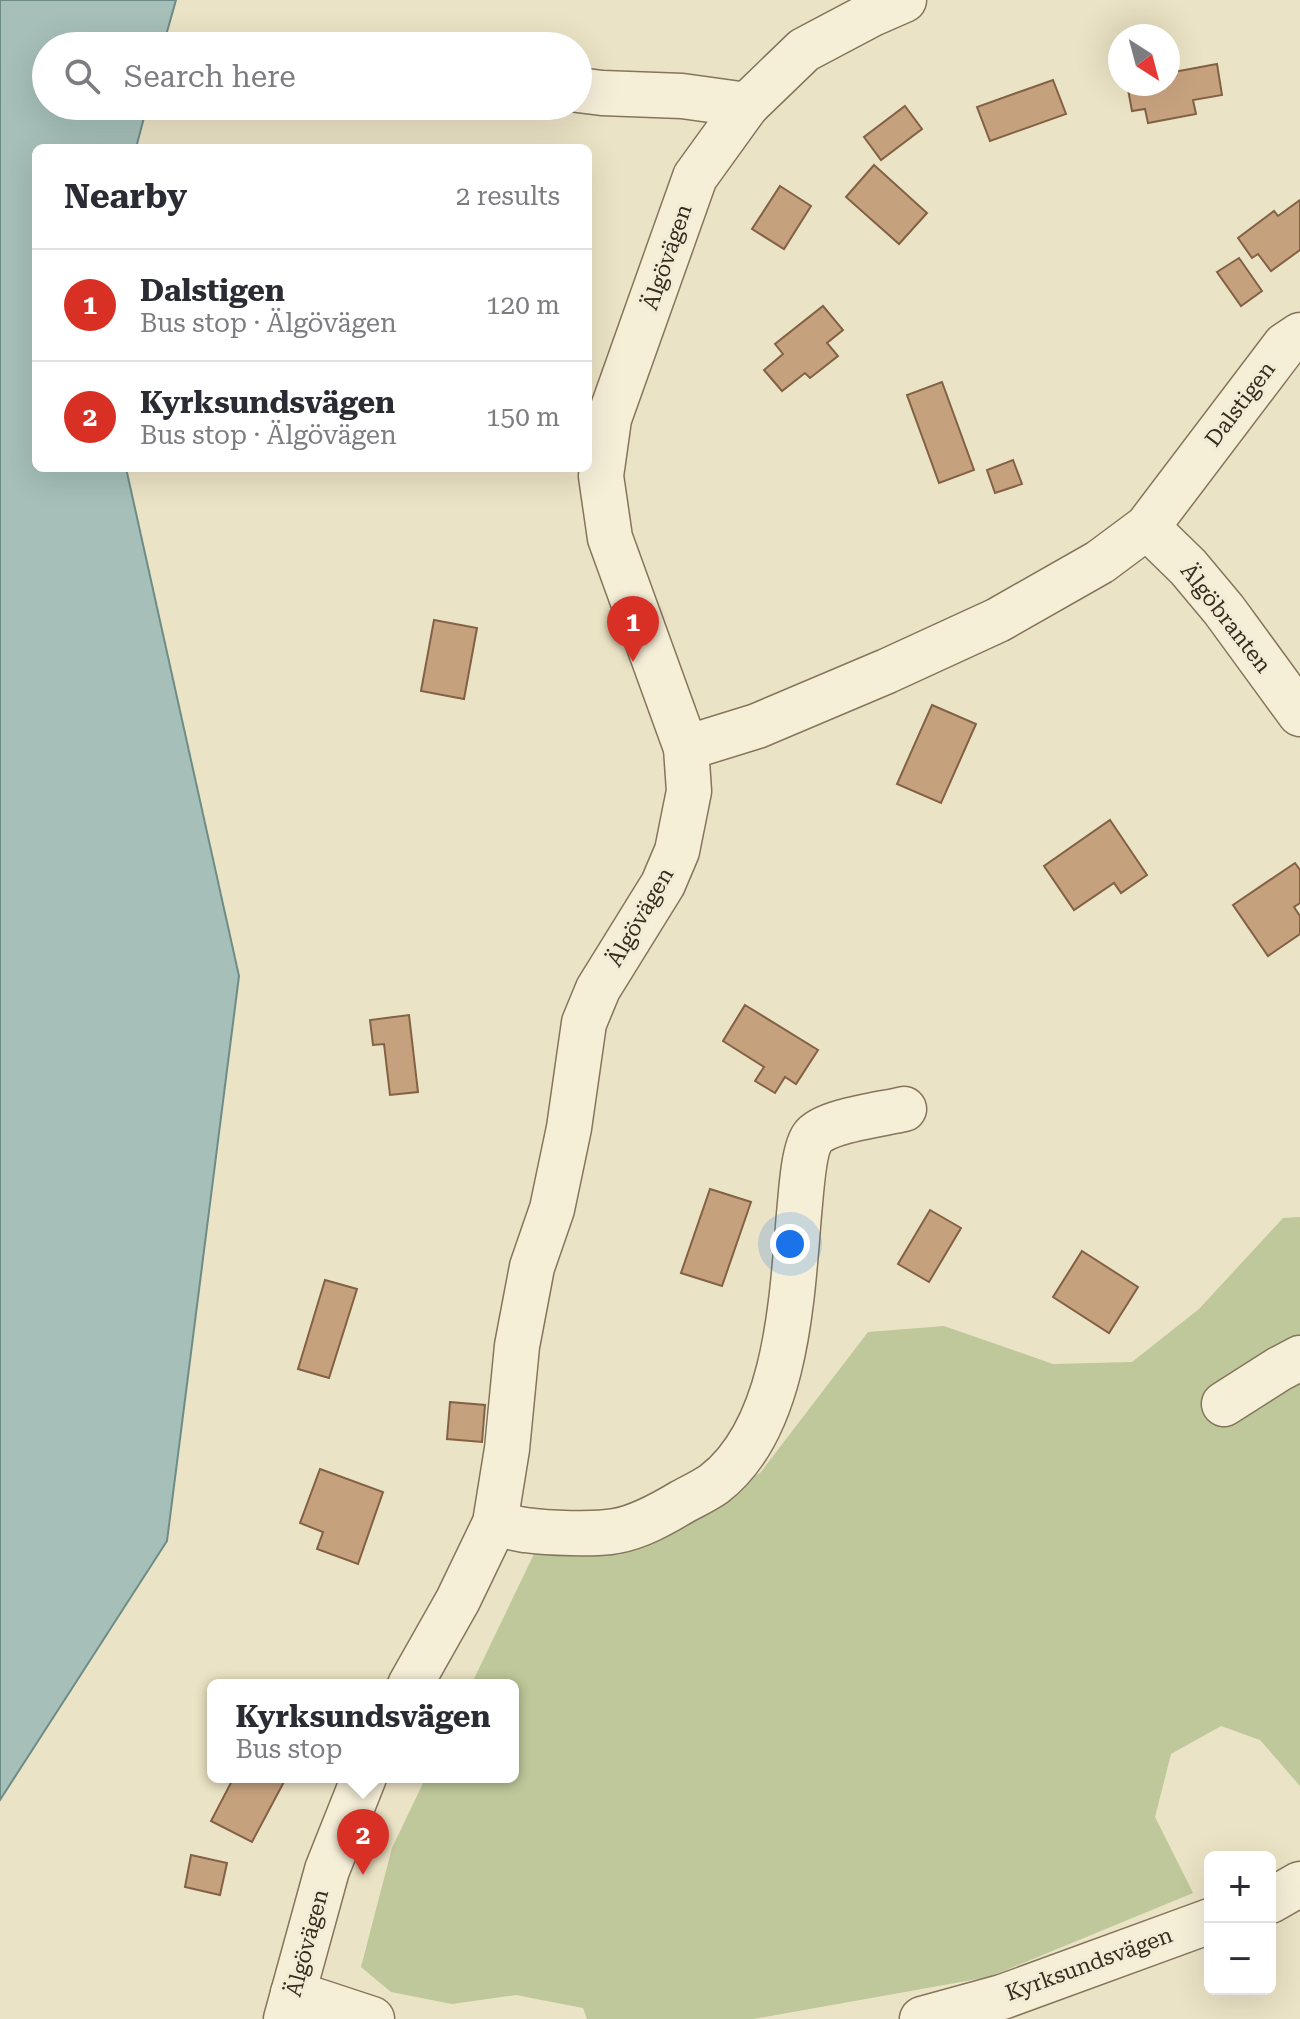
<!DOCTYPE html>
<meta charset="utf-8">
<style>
:root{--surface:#fff;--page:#f7f7f7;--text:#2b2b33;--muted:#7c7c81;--line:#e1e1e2;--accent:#d93025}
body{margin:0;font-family:"Roboto Serif",serif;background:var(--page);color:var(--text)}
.controls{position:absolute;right:24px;bottom:24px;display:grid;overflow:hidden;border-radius:12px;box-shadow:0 8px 32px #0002}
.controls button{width:72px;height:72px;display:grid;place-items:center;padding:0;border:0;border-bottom:2px solid var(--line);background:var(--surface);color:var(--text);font:40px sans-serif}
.compass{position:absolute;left:1108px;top:24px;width:72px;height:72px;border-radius:50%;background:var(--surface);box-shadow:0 8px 32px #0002;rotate:144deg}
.you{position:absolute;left:790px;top:1244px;width:28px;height:28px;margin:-20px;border:6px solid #fff;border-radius:50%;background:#1a73e8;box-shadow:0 0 0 12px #1a73e833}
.badge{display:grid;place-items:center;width:52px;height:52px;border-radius:50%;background:var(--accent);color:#fff;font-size:26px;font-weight:700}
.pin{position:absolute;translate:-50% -66px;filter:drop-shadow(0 2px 4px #0008)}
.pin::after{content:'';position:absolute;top:42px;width:28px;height:24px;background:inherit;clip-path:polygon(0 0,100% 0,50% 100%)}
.popup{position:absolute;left:207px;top:1679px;width:312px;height:104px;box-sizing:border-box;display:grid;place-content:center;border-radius:12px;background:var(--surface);filter:drop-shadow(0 2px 6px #0005);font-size:26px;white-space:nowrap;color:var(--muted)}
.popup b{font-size:30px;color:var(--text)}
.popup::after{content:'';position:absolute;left:50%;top:100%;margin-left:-16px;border:16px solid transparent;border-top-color:var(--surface)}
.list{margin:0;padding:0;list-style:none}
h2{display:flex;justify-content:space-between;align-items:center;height:104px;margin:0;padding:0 32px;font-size:34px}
h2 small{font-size:26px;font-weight:400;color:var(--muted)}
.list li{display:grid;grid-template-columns:52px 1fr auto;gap:24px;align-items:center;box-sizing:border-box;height:112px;padding:0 32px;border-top:2px solid var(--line)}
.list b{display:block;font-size:30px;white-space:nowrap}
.list p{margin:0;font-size:26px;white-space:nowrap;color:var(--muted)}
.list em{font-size:26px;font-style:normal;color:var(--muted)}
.icon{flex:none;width:44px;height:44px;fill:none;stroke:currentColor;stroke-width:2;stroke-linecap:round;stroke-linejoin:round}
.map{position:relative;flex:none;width:1300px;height:2019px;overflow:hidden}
.search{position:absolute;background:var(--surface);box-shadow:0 8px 32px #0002;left:32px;top:32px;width:560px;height:88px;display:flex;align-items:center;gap:20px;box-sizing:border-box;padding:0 28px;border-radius:44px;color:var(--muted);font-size:30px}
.panel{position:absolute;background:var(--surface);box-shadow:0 8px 32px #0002;left:32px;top:144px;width:560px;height:328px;border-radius:12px}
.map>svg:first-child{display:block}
</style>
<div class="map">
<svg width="1300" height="2019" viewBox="0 0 1300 2019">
<rect width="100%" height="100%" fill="#ebe3c5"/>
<polygon fill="#bfc89a" points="1300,1217 1300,1786 1260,1740 1221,1726 1171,1754 1155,1817 1193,1893 989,1977 753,2019 587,2019 583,2008 516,1995 452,2004 391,1992 361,1967 392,1848 426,1777 513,1777 513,1685 471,1685 534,1554 620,1555 760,1473 868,1332 944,1326 1053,1364 1132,1362 1199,1309 1283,1218"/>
<polygon fill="#a6bfb9" stroke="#6e8c87" stroke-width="2" points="0,0 176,0 163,46 46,46 46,106 147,106 136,148 36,148 36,468 126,468 239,976 167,1541 0,1800"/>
<g fill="#c6a17e" stroke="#826144" stroke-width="2">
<polygon points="1217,64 1222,95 1193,100 1196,114 1148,123 1145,109 1132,111 1127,84 1168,84 1168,73"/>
<polygon points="1053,80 1066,114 990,141 977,107"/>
<polygon points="905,106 922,129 881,160 864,137"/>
<polygon points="874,165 927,213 899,244 846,197"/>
<polygon points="780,186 811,206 784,249 752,229"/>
<polygon points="1300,200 1300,250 1271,271 1258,254 1252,258 1238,238 1274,211 1278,216"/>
<polygon points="1239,258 1262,291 1241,306 1217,272"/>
<polygon points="823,306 843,330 827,343 838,356 810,378 805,373 782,391 764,370 783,354 775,344"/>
<polygon points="942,382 974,470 939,483 907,395"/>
<polygon points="1013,460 1022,484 995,493 987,470"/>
<polygon points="434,620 477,628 464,699 421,691"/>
<polygon points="932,705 976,724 941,803 897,784"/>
<polygon points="1110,820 1147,875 1121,893 1114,883 1074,910 1044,866"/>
<polygon points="1295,863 1300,870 1300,903 1294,907 1300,916 1300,934 1268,956 1233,905"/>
<polygon points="745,1005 818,1050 796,1084 785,1077 775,1093 755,1081 764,1067 723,1041"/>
<polygon points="409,1015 418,1092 390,1095 384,1044 373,1045 370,1020"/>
<polygon points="710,1189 751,1202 722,1286 681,1273"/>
<polygon points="930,1210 961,1228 929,1282 898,1264"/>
<polygon points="1082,1251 1138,1287 1109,1333 1053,1297"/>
<polygon points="325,1280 357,1289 329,1378 298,1369"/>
<polygon points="450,1402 485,1405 482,1442 447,1439"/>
<polygon points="320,1469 383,1492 358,1564 317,1549 323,1532 300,1523"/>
<polygon points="234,1777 279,1777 285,1780 252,1842 211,1821"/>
<polygon points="191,1855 227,1863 220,1895 185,1887"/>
</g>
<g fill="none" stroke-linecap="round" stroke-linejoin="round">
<defs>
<g id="minor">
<polyline points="578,90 602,93 682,96 747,105"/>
<polyline points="1147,527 1188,567 1224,610 1300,714"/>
<polyline points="686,748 757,726 887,671 998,620 1100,562 1147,527 1285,345 1300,335"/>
<polyline points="1224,1404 1279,1369 1300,1358"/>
<path d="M495 1523C505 1525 515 1529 525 1530 548 1533 593 1535 616 1531 639 1527 662 1514 682 1502 693 1496 704 1491 714 1484 787 1428 792 1298 799 1214 801 1196 803 1150 813 1137 824 1121 884 1114 904 1109"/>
<polyline points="410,1685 458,1600 495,1523 507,1449 517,1346 532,1267 552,1209 569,1128 584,1023 598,989 663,884 677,851 689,791 686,748 610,538 601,476 609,419 695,177 747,105 804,50 872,14 904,0"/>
<polyline points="1270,1901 1300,1884"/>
<polyline points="293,1993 372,2019"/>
<polyline points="286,2019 327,1870 364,1777"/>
<polyline points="922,2019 1002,1997 1210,1921"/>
</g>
</defs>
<use href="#minor" stroke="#85755c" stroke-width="47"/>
<use href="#minor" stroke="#f6efd8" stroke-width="44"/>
</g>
<g text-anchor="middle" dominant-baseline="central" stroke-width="6" stroke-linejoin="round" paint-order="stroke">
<g font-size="22" fill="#362c1f" stroke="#f3ecd4">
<text transform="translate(667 257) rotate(-71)">Älgövägen</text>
<text transform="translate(1240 404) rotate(-53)">Dalstigen</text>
<text transform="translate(1226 618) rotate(52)">Älgöbranten</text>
<text transform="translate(640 917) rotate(-60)">Älgövägen</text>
<text transform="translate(307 1943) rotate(-75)">Älgövägen</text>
<text transform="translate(1089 1964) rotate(-20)">Kyrksundsvägen</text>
</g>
</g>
</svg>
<div class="controls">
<button>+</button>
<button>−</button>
</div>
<svg class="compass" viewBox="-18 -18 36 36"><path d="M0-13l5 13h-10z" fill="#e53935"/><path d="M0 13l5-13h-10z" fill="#7c7c81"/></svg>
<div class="you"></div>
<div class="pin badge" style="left:633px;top:662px">1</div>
<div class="pin badge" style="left:363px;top:1875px">2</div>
<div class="popup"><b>Kyrksundsvägen</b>Bus stop</div>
<div class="search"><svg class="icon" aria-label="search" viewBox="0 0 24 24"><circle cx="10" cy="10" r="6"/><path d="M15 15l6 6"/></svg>Search here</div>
<section class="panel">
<h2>Nearby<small>2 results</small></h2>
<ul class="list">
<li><span class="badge">1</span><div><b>Dalstigen</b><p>Bus stop · Älgövägen</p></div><em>120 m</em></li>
<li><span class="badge">2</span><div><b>Kyrksundsvägen</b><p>Bus stop · Älgövägen</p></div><em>150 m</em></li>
</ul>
</section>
</div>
